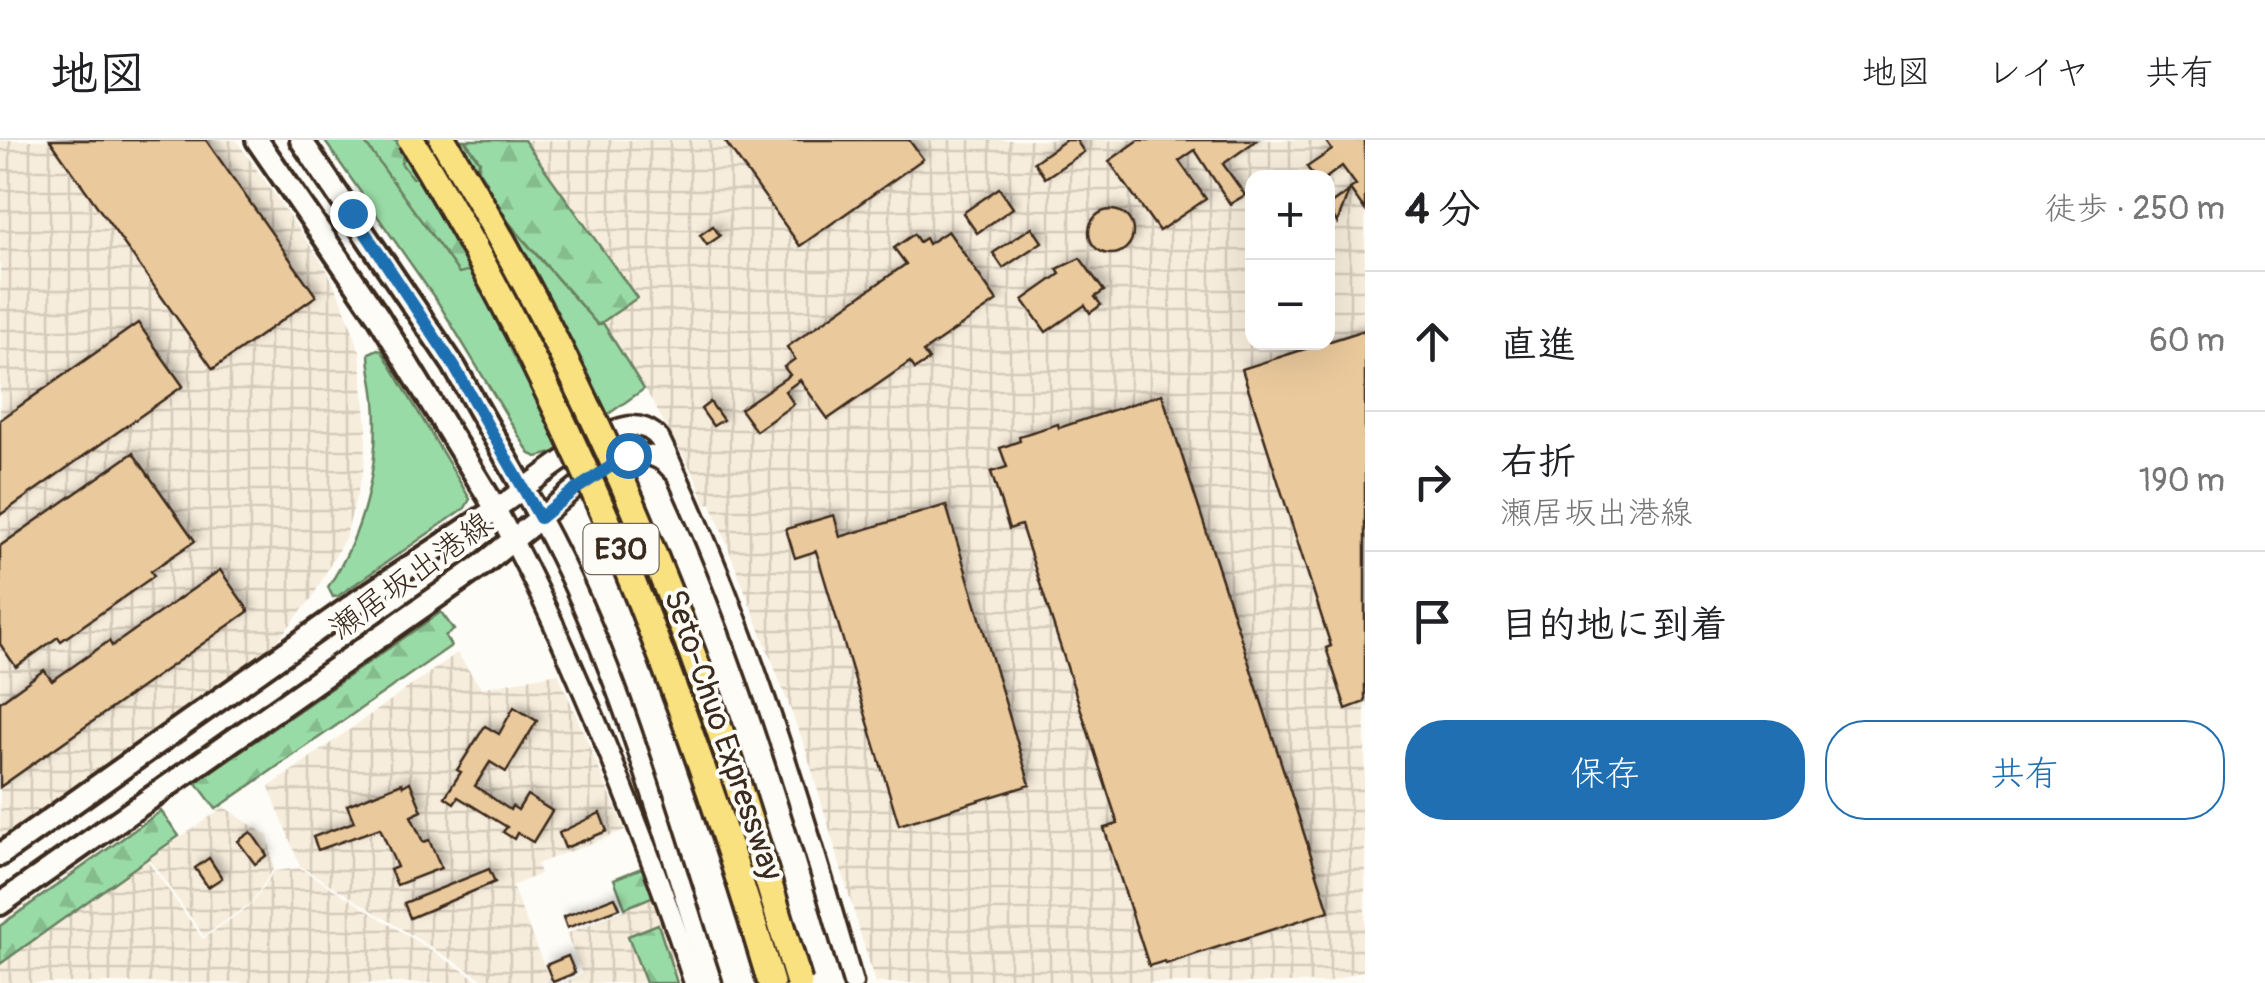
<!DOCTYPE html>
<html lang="ja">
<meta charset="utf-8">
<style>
:root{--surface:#fff;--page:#f2f2f2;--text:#202124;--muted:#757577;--line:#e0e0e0;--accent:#1f6fb2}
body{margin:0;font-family:Pangolin,"Klee One",sans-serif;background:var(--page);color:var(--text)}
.controls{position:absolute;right:30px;top:30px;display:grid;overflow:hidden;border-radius:20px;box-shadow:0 10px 40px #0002}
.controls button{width:90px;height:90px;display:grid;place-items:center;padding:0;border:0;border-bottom:2px solid var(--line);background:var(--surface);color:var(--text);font:50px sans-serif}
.stop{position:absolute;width:30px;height:30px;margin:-22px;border:8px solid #1f6fb2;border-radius:50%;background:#fff}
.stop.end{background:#1f6fb2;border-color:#fff;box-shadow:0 2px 10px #0008}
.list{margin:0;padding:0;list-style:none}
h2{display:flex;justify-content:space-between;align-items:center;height:130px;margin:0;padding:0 40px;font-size:42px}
h2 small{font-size:32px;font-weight:400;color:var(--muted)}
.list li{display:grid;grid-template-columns:65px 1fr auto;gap:30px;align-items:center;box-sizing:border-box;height:140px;padding:0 40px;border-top:2px solid var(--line)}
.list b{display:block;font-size:38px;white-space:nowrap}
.list p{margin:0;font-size:32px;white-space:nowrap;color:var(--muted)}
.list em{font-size:32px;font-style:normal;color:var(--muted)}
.actions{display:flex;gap:20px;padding:30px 40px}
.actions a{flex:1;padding:22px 0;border:2px solid var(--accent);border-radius:40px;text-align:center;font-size:35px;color:var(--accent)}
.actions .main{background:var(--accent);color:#fff}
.icon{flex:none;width:55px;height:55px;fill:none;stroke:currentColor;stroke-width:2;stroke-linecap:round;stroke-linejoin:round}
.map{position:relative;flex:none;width:1365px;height:843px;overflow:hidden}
header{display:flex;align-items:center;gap:60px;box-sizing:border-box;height:140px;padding:0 50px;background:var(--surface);border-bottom:2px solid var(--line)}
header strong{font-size:48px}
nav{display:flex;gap:55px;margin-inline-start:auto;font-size:35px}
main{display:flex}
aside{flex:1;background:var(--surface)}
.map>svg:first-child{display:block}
</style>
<header>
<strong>地図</strong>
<nav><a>地図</a><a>レイヤ</a><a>共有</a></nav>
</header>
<main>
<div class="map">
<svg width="1365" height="843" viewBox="0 0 1365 843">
<defs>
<pattern id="industrial-grid" width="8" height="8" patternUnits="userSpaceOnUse" patternTransform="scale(2.5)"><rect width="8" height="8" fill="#f7eddc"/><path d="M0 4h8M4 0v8" fill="none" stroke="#d5cbbc"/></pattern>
<pattern id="forest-firs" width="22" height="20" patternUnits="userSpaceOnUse" patternTransform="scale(2.5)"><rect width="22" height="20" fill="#99dba6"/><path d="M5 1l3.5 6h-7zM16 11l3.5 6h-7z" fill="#85bc8e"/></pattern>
<filter id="shadow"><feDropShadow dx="5" dy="-5" stdDeviation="5" flood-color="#0004"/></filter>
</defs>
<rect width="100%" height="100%" fill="#fdfcf7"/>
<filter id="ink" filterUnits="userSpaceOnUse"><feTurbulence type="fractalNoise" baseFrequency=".01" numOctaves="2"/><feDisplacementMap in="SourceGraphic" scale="20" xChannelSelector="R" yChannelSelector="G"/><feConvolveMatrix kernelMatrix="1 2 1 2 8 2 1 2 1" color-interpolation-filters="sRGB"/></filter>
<g filter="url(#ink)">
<g fill="url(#industrial-grid)" fill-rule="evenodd">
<polygon points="0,0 236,0 327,130 342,161 360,211 367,289 364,327 346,396 312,458 272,507 273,510 0,704"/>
<path d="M483 0H1365V830L1326 843H875L805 607 711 363 705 365 698 342 645 249ZM1252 38H1328V202H1252Z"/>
<polygon points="457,513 481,548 558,533 625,690 537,724 540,734 512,746 551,843 489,843 300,726 269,647"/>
<polygon points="224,667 268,696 274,728 251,763 204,796 149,719"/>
<polygon points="128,693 203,799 252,764 274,731 300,728 483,843 0,843 0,783"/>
<polygon points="653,758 680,843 563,843 582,834 566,794"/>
</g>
<g fill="#99dba6" stroke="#6a8262" stroke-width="2.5">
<polygon points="324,0 464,0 479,21 476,37 504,78 598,185 603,183 644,249 553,313 537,317 530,314 439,164"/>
<path d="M378 209 382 211 470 359 465 368 338 456 333 457 328 447C364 394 380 324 375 260 374 244 369 229 369 213Z"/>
</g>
<g fill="url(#forest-firs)" stroke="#6a8262" stroke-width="2.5">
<polygon points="363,0 395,0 404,14 401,23 412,38 418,37 472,130 459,133"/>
<polygon points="465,0 524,0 637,158 598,185 505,78 477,37 480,21"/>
<polygon points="441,472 454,490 445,496 451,506 216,669 196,642"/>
<polygon points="161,671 179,696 0,824 0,786"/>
<polygon points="644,727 654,756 625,768 614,739"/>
<polygon points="658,784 677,843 646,843 628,796"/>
</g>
<g fill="#eac99c" stroke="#3b2a1e" stroke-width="2.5" filter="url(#shadow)">
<polygon points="50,0 206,0 316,156 213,229"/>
<polygon points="724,0 909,0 923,19 800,106"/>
<polygon points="1066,0 1076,0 1084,12 1045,38 1034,22"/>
<polygon points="1139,0 1257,0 1223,24 1245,55 1230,64 1195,10 1179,21 1206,59 1159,91 1109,21"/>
<polygon points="1325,0 1365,0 1365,70 1350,49 1356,45 1342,26 1326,38 1315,38 1307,27 1332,10"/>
<polygon points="999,48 1013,68 977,93 963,73"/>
<polygon points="1349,51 1337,83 1328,66"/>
<circle cx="1111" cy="92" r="22"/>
<polygon points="713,86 720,96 707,105 700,95"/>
<polygon points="1032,87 1042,102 1003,128 993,113"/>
<polygon points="948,91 997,161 923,212 929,220 915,229 910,222 828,279 800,240 785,251 794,264 756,291 740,269 790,235 784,227 795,219 787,207 906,124 894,108 914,94 919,102 925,98 928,104"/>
<polygon points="1080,118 1104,151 1095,157 1101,165 1090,173 1085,165 1046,192 1023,160 1060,134 1057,129"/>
<polygon points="138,183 183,246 0,375 0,280"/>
<polygon points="1365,190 1365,562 1346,569 1326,508 1331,506 1242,229"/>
<polygon points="1162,254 1329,771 1166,824 1165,821 1149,826 1104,688 1118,684 1021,385 1009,389 991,332 1007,327 1000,308 1020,301 1019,296 1058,284 1059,288"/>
<polygon points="710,262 723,280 713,286 701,269"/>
<polygon points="133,313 195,401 151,431 154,436 61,501 58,497 16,527 0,504 0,406"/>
<polygon points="946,365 1030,645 899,685 816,411 795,418 786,389 834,375 840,397"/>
<polygon points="220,430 249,471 0,647 0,562 44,530 52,541 109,501 112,506"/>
<polygon points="514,567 537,581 506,632 490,622 475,646 510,670 512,666 518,670 527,655 552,671 533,702 517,693 514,699 503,692 507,687 458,657 454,663 445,657 461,632 457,630 485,586 499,594"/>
<polygon points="410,642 422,671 411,676 423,702 429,700 441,728 397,745 390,730 397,727 380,688 318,710 313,697 354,682 347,665 402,643 403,646"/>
<polygon points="600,673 607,691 565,708 559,693"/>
<polygon points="251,692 267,715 255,724 238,701"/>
<polygon points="209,718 222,738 208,747 195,728"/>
<polygon points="489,729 495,742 410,778 404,763"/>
<polygon points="615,757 620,768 567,788 563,777"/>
<polygon points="568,816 575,833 553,842 546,825"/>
</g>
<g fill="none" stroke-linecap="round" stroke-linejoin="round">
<defs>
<g id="tertiary">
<path d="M672 330C635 285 571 353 540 378 619 523 661 687 712 843"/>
<path d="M694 843C667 758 634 674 600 591 568 515 536 441 496 369 527 348 590 294 625 287 639 284 652 289 660 300 744 473 800 659 853 843"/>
</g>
<g id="secondary">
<polyline points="0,715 361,459 496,369 378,176 257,0"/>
<polyline points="0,764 482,425 540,378 454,226 301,0"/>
</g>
</defs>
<use href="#tertiary" stroke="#3b2a1e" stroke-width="25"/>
<use href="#secondary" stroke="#3b2a1e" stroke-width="28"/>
<use href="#tertiary" stroke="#fdfcf7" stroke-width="18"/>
<use href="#secondary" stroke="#fdfcf7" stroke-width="20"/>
<path stroke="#3b2a1e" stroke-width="4" d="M431 0C592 261 703 549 789 843"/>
<defs>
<g id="motorway-bridge">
<path d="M411 0C573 263 684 548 771 843"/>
<path d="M443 0C552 178 643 371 712 568 744 658 771 751 799 843"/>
</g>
</defs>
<use href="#motorway-bridge" stroke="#3b2a1e" stroke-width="32" stroke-linecap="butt"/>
<use href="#motorway-bridge" stroke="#fae180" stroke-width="25"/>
</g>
</g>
<g fill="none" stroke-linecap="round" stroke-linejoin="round" filter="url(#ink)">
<polyline stroke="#1f6fb2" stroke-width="12" points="352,73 454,226 540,378 572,352 628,315"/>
</g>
<g text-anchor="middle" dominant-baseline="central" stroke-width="8" stroke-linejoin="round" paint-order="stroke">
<rect fill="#fdfcf7" stroke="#75695f" stroke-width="2.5" x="583.5" y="384" width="75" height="50" rx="8"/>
<g font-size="30" font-weight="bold" fill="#3b2a1e">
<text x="621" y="409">E30</text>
</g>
<g font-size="32" fill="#3b2a1e" stroke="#fdfcf7">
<text transform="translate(411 436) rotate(-36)">瀬居坂出港線</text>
<text transform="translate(723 595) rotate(71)">Seto-Chuo Expressway</text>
</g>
</g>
</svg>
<div class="controls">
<button>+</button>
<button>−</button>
</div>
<div class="stop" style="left:628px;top:315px"></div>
<div class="stop end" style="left:352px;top:73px"></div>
</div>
<aside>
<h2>4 分<small>徒歩 · 250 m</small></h2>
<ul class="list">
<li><svg class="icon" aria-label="ahead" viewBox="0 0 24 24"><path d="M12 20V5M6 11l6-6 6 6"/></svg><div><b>直進</b></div><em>60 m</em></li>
<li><svg class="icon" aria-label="right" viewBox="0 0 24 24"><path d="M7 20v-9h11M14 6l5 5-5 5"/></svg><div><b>右折</b><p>瀬居坂出港線</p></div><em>190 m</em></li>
<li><svg class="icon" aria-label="arrive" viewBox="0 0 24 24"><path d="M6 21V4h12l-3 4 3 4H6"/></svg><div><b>目的地に到着</b></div></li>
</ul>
<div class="actions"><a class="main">保存</a><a>共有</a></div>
</aside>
</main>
